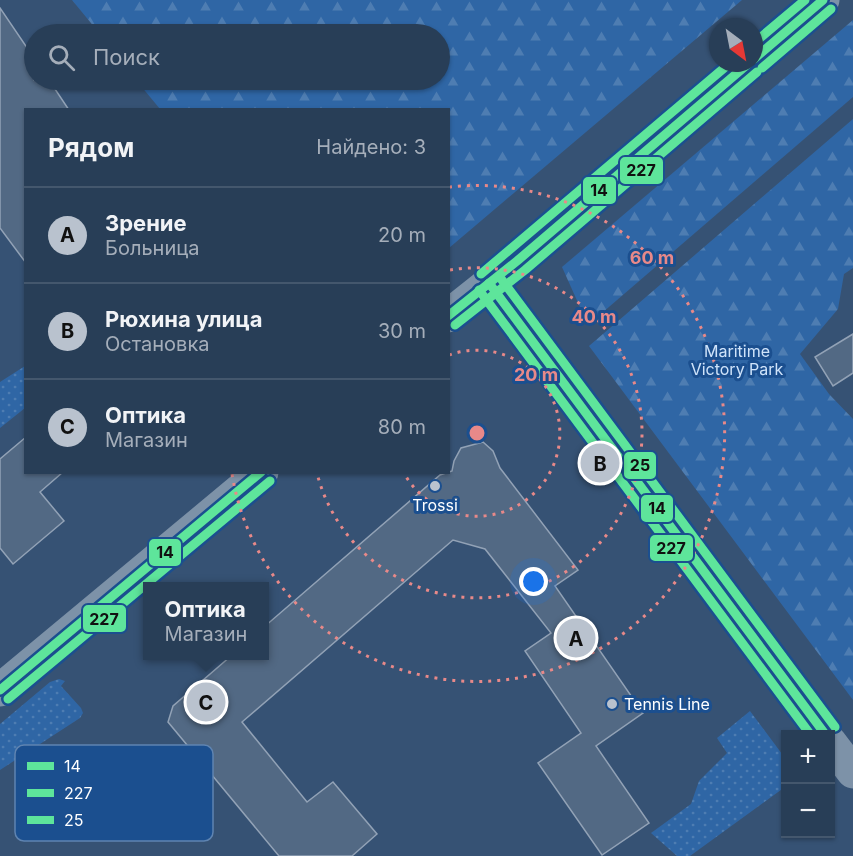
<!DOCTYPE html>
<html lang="ru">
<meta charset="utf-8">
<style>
:root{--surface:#283e57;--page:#344961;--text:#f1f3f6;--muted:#a5aeba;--line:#44576d;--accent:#b9c2ce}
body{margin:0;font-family:Inter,sans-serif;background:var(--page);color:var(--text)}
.controls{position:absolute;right:18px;bottom:18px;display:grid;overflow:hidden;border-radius:0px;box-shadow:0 2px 4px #0004}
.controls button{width:54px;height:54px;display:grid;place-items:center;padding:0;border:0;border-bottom:2px solid var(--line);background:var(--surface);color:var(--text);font:30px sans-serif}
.compass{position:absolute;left:709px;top:18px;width:54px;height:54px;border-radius:50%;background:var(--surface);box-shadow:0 2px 4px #0004;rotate:148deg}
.you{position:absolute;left:534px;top:582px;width:21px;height:21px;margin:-15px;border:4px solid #fff;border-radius:50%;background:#1a73e8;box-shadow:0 0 0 9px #1a73e833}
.badge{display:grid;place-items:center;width:39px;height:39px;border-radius:50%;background:var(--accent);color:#111;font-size:20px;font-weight:700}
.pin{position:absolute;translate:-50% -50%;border:3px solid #fff;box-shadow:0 2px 6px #0006}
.popup{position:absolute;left:143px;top:582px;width:126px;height:78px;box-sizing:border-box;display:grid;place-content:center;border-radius:0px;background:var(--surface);filter:drop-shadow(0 2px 4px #0005);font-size:20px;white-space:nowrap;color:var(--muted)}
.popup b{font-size:22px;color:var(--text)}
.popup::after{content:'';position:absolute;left:50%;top:100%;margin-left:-12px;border:12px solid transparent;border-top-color:var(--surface)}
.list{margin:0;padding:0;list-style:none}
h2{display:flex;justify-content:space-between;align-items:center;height:78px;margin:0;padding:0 24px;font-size:26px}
h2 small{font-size:20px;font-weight:400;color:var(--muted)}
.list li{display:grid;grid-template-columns:39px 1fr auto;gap:18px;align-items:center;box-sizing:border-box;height:96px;padding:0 24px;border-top:2px solid var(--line)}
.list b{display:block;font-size:22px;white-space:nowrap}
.list p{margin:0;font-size:20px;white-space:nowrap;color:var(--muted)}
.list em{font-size:20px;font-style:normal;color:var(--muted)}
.icon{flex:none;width:33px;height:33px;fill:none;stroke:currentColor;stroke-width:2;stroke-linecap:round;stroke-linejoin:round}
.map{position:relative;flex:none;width:853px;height:856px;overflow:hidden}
.search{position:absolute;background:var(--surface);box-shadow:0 2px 4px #0004;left:24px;top:24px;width:426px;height:66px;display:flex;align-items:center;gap:15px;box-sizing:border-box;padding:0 21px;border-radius:33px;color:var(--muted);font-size:22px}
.panel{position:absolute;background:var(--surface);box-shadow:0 2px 4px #0004;left:24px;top:108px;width:426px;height:366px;border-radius:0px}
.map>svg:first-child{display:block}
</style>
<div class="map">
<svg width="853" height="856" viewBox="0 0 853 856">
<defs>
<pattern id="grass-dots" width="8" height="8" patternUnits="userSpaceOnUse" patternTransform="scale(1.5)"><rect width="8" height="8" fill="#2f66a5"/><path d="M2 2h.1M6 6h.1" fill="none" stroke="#4e7db2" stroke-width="1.8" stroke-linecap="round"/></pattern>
<pattern id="forest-firs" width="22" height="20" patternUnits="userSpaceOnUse" patternTransform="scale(1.5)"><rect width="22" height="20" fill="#2f66a5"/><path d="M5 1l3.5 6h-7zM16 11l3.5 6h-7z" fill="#4e7db2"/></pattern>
</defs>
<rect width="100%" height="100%" fill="#365274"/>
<g fill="url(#grass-dots)">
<polygon points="25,366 25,408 0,428 0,382"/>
<polygon points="59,679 65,681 61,686 81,708 83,713 80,718 0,770 0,724 50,682"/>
<polygon points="750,711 785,758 785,787 690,856 677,856 651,833 691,804 699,781 727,753 717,738"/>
</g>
<g fill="url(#forest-firs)">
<polygon points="72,0 742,0 449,248 448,110 160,109 136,80 440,80 440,34 100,34"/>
<polygon points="853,20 853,97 588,325 562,267"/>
<polygon points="853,119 853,268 844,274 838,309 800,354 829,394 853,419 853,700 589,346"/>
</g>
<g fill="#526984" stroke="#92a2b6" stroke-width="1.5">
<polygon points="0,8 34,58 34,80 49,80 69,110 26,110 26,263 0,228"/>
<polygon points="853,334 853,373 833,386 815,357"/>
<polygon points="26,437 26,472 63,472 40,492 64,521 13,564 0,548 0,459"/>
<polygon points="483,442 493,451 500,468 578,570 555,586 643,713 596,746 649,823 602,855 538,763 581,733 525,651 551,633 485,549 453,540 242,722 307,802 333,782 377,834 352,856 279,856 168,722 173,706 231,656 264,656 264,627 440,475 452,471 454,461 461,448"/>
</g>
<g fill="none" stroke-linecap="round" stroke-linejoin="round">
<g stroke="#7d92a8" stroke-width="33">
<polyline points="754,59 823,0"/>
<polyline points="489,283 825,734"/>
<polyline points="448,316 517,261 749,63"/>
<polyline points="0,690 262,472"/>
<polyline points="830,742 853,772"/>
</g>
<defs>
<g id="bus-1">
<polyline points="754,59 823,0"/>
<polyline points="489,283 825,734"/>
<polyline points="448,316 517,261 749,63"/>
<polyline points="0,690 261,472"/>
</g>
<g id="bus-2">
<polyline points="762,68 831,9"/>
<polyline points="479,290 810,734"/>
<polyline points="455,325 525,270 757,72"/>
<polyline points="8,699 270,481"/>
</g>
<g id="bus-3">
<polyline points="754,43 805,0"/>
<polyline points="481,274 730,63"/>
<polyline points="499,276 835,727"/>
</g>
</defs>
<use href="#bus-1" stroke="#1b4f8f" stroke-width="14"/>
<use href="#bus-2" stroke="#1b4f8f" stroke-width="14"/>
<use href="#bus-3" stroke="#1b4f8f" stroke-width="14"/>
<use href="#bus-1" stroke="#5ee59b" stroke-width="9"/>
<use href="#bus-2" stroke="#5ee59b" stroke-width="9"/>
<use href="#bus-3" stroke="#5ee59b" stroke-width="9"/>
</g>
<g fill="none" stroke="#e88989" stroke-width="3" stroke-dasharray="3 6">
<path d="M449 355A83 83 0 1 1 404 473"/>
<path d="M450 270A165 165 0 1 1 317 473"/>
<path d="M449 187A248 248 0 1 1 232 474"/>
</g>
<g fill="#b9c2ce" stroke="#1b4f8f" stroke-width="2">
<circle cx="435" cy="486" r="6"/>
<circle cx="612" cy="704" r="6"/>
</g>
<g text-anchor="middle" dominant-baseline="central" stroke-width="6" stroke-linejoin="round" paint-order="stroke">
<g font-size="16" fill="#cfe3fa" stroke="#1b4f8f">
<text x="737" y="351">Maritime<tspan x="737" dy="18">Victory Park</tspan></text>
</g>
<g font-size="16" fill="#fff" stroke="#1b4f8f">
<text x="435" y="505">Trossi</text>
<text x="624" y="704" text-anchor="start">Tennis Line</text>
</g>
</g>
<rect x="15" y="745" width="198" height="96" rx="9" fill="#1b4f8f" stroke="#5f84b1" stroke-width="1.5"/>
<rect x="27" y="762" width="27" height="8" fill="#5ee59b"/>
<rect x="27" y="789" width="27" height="8" fill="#5ee59b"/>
<rect x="27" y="816" width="27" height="8" fill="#5ee59b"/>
<g font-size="16" fill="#fff">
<text x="64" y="772">14</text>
<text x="64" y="799">227</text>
<text x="64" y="826">25</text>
</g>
<circle cx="477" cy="433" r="9" fill="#e88989" stroke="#1b4f8f" stroke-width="3"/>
<g font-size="18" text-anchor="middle" font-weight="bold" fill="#e88989" stroke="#1b4f8f" stroke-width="6" stroke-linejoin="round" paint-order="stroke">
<text x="652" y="264">60 m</text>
<text x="594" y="323">40 m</text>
<text x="536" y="381">20 m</text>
</g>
<g stroke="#1b4f8f" stroke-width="2">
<rect x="619" y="156" width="45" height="29" rx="6" fill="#5ee59b"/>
<rect x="582" y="176" width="35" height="29" rx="6" fill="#5ee59b"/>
<rect x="623" y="451" width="34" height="29" rx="6" fill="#5ee59b"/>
<rect x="640" y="494" width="34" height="29" rx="6" fill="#5ee59b"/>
<rect x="649" y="534" width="45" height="28" rx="6" fill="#5ee59b"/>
<rect x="148" y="538" width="34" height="29" rx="6" fill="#5ee59b"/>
<rect x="82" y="604" width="45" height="29" rx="6" fill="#5ee59b"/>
</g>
<g font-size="16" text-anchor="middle" font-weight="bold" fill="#111">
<text x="641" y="176">227</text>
<text x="599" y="196">14</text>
<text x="640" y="471">25</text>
<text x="657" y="514">14</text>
<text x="671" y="554">227</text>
<text x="165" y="558">14</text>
<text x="104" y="625">227</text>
</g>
</svg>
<div class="controls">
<button>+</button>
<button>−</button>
</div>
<svg class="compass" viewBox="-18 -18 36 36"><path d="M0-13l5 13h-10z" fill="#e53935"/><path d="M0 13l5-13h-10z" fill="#a5aeba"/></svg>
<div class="you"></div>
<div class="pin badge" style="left:576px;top:638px">A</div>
<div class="pin badge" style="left:600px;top:463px">B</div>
<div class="pin badge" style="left:206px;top:702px">C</div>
<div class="popup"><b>Оптика</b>Магазин</div>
<div class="search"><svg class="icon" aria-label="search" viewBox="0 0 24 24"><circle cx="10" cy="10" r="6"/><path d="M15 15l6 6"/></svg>Поиск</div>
<section class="panel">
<h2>Рядом<small>Найдено: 3</small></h2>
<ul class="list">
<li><span class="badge">A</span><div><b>Зрение</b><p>Больница</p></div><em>20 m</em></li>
<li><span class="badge">B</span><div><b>Рюхина улица</b><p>Остановка</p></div><em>30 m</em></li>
<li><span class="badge">C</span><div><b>Оптика</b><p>Магазин</p></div><em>80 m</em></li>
</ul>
</section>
</div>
